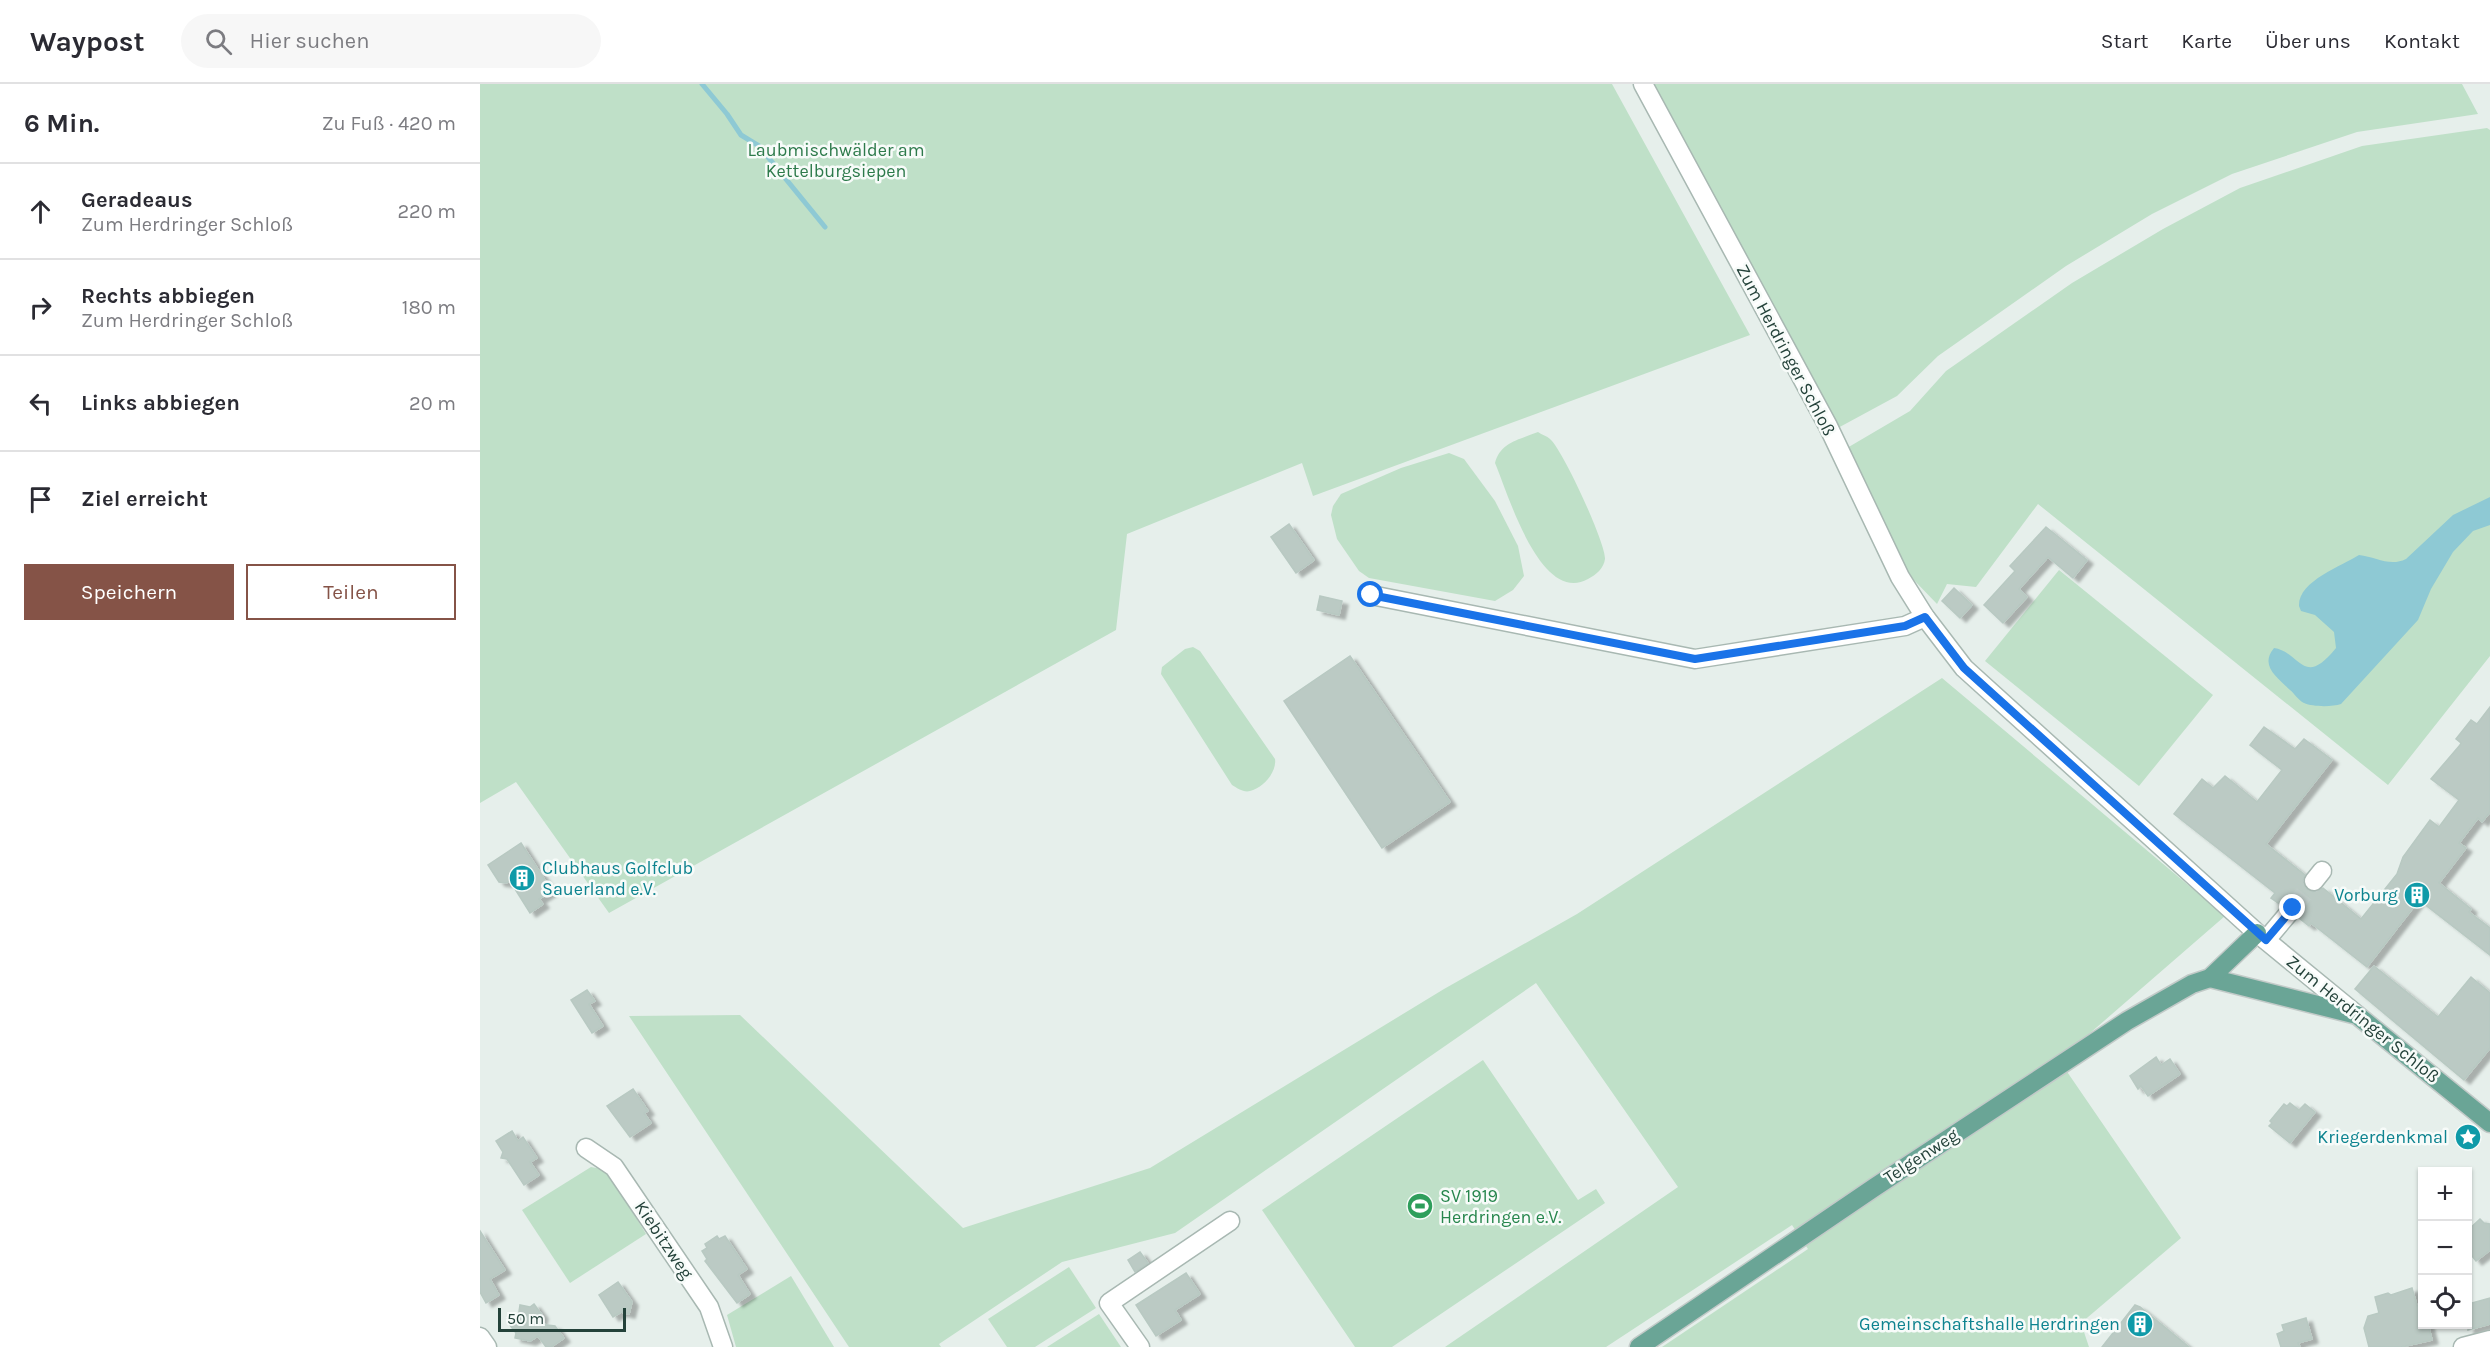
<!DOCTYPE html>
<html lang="de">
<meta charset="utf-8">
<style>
:root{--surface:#fff;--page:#f7f7f7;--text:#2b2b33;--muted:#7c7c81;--line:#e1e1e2;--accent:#855347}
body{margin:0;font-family:Karla,sans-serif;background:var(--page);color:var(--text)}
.controls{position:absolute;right:18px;bottom:18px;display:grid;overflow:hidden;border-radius:0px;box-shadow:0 2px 4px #0004}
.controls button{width:54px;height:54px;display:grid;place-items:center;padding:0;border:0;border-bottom:2px solid var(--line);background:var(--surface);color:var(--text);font:30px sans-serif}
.scale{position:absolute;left:18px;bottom:15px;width:128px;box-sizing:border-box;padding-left:6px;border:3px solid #24423a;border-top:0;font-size:16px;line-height:21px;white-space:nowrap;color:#24423a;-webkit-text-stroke:4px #f7fbf9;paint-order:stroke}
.stop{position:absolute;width:18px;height:18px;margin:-14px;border:4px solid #1a73e8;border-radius:50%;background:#fff}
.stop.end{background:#1a73e8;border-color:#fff;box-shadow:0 2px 6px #0008}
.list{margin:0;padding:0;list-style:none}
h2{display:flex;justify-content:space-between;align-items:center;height:78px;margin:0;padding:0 24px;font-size:26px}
h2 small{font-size:20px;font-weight:400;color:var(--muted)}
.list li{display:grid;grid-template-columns:39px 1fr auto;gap:18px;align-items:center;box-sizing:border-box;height:96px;padding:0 24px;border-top:2px solid var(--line)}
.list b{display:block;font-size:22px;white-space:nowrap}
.list p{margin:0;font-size:20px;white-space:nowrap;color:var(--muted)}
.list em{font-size:20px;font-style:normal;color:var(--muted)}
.actions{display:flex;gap:12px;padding:18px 24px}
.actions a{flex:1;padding:14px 0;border:2px solid var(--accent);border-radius:0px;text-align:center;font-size:21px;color:var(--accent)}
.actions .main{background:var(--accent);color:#fff}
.icon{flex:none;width:33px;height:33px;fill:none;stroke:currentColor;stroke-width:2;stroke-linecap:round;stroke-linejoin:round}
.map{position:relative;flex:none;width:2010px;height:1263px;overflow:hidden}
header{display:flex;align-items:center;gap:36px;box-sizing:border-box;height:84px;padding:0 30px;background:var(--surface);border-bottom:2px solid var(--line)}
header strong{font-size:28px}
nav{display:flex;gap:33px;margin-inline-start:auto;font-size:21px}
.search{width:420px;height:54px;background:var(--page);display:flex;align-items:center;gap:15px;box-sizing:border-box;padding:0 21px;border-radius:33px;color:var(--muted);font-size:22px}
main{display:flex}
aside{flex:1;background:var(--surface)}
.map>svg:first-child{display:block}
</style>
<header>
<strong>Waypost</strong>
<div class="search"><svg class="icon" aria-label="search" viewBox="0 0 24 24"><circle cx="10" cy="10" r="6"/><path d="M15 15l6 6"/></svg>Hier suchen</div>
<nav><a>Start</a><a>Karte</a><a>Über uns</a><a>Kontakt</a></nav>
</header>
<main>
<aside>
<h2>6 Min.<small>Zu Fuß · 420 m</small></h2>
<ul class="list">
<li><svg class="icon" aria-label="ahead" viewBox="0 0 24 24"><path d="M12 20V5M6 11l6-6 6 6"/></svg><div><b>Geradeaus</b><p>Zum Herdringer Schloß</p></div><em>220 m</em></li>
<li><svg class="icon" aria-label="right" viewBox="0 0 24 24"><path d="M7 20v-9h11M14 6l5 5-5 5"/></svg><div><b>Rechts abbiegen</b><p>Zum Herdringer Schloß</p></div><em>180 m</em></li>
<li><svg class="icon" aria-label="left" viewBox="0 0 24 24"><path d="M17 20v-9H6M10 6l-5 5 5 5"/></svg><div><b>Links abbiegen</b></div><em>20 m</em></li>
<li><svg class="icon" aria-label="arrive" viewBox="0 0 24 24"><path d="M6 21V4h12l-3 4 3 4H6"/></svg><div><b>Ziel erreicht</b></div></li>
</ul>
<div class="actions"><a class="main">Speichern</a><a>Teilen</a></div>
</aside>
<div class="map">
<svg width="2010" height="1263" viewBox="0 0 2010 1263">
<defs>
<filter id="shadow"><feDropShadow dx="6" dy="4" stdDeviation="1.5" flood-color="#0004"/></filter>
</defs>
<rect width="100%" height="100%" fill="#e6efeb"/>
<g fill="#bfe0c8">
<polygon points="0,0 1132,0 1270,251 833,412 822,379 647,450 636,546 129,829 36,698 0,719"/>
<polygon points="1168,0 1982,0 1998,30 1877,48 1752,90 1672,130 1586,182 1458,272 1417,312 1356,345"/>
<polygon points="2007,44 2010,46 2010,572 1908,701 1558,420 1496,503 1467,500 1457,520 1430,492 1367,364 1430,327 1466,287 1592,199 1683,145 1760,104 1882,62"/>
<path d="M1058 348C1062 351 1067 352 1070 355 1083 366 1126 460 1125 475 1124 484 1116 491 1108 495 1060 521 1028 409 1015 379 1020 358 1041 355 1058 348Z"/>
<polygon points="969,369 984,375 1015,417 1038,462 1044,492 1033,506 1015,517 889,494 879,487 857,455 851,431 853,422 861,410 921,384"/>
<polygon points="1579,486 1733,611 1659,702 1505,577"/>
<path d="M713 563 720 567 795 675C797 688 783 704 770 707 764 709 757 704 752 701L681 590 682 583 705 565Z"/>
<polygon points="1462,594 1745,832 1579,976 1701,1154 1601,1239 1609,1263 1182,1263 1328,1165 1312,1141 1126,1263 965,1263 1198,1103 1056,899 695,1149 582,1178 459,1260 461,1263 369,1263 149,932 260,931 483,1144 670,1084 964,905 1097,830"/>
<polygon points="1003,976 1098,1116 1116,1105 1125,1119 912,1263 875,1263 782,1126"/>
<polygon points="111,1083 127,1086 166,1150 90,1199 42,1126"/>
<polygon points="589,1183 616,1224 555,1263 527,1263 508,1235"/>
<polygon points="311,1192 354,1263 256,1263 247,1231"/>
<polygon points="619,1230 641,1263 567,1263"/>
</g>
<path fill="#8ec9d4" d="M2010 413V441L1993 447 1973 468 1951 505 1938 536 1861 620C1852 623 1833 623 1824 619 1819 617 1814 609 1810 606 1798 594 1779 582 1794 564 1821 568 1823 605 1856 564L1854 548 1835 531 1821 527 1819 522C1818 497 1862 482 1879 471 1896 473 1910 483 1926 475L1973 431Z"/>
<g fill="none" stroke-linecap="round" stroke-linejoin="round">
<polyline stroke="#8ec9d4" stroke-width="5" points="222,0 247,30 261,51 279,62 345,143"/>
</g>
<g fill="#bbcac4" stroke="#b8c9c2" stroke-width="1.5" filter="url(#shadow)">
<polygon points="809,440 834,476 816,489 791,453"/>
<polygon points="1566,443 1607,476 1593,494 1568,473 1539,505 1547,513 1523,539 1504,521 1535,487 1530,482"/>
<polygon points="1474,504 1492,521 1480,534 1462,517"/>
<polygon points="840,512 862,517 859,531 837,526"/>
<polygon points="870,572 970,718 902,764 804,617"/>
<polygon points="2010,623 2010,728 2002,738 1998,734 1979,759 1986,764 1959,799 1991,825 1989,828 2010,844 2010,871 1939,816 1887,883 1831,839 1829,842 1819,834 1824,825 1820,815 1810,813 1801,821 1791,814 1795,809 1694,730 1722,695 1733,704 1745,692 1777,718 1802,686 1770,661 1784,643 1815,665 1824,655 1852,676 1786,760 1825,791 1823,796 1827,805 1833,808 1843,804 1881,835 1917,790 1923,773 1950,736 1959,743 1979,716 1951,695 1980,661 1981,659 1976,655 1991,636 1997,640"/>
<polygon points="41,759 72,807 59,815 63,820 50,829 30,797 26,799 19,798 8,781"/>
<polygon points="1894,882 1958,933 1991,893 2010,909 2010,964 1984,996 1875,905"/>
<polygon points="107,906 115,917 109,920 123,942 112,949 91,916"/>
<polygon points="1676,973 1681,981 1690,975 1700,990 1668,1012 1661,1002 1658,1005 1650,992"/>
<polygon points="153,1005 168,1027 164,1029 171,1039 150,1053 127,1022"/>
<polygon points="1810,1019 1819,1026 1825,1020 1835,1028 1810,1059 1789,1042 1792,1039 1790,1037 1804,1020 1807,1022"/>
<polygon points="32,1047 38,1057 43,1053 57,1074 50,1078 59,1091 44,1101 27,1075 21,1074 23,1068 16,1057"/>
<polygon points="2000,1135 2004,1139 2010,1140 2010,1166 1996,1177 1988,1167 1988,1146"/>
<polygon points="0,1147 25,1186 10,1195 19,1211 6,1219 0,1208"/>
<polygon points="237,1152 239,1155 245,1152 267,1185 258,1191 270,1210 257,1219 225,1177 227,1175 222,1167 227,1164 225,1160"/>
<polygon points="660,1168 668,1179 655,1188 648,1176"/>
<polygon points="706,1189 720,1210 695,1226 701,1236 676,1252 656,1221"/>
<polygon points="138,1198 152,1218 149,1230 141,1228 133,1233 119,1211"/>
<polygon points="1932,1204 1937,1222 1942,1221 1942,1240 1948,1240 1952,1256 1921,1263 1889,1263 1884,1244 1888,1232 1899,1229 1895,1213 1908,1209 1911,1211"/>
<polygon points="2010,1214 2010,1240 1988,1246 1988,1220"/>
<polygon points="54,1220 62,1231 60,1240 75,1242 84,1254 71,1263 66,1263 58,1252 50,1257 35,1254 36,1249 29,1240 38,1234 40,1221 50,1223"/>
<polygon points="1655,1221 1660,1223 1709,1263 1622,1263"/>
<polygon points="1826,1234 1832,1255 1818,1259 1820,1263 1801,1263 1797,1250 1804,1247 1802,1241"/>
</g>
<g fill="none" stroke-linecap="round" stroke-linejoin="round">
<polyline stroke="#bfccc8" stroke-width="18" stroke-dasharray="18 9" stroke-linecap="butt" points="1813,824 1834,797"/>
<defs>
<g id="minor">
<polyline points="1163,0 1348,342 1420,493 1445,533 1484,584 1777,849 1877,931"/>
<polyline points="891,511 1215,575 1425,542 1445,533"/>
<polyline points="1834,797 1842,787"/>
<polyline points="1786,856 1813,824"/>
<polyline points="106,1064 134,1083 229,1223 243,1263"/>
<polyline points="0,1253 7,1263"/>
<polyline points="660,1263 629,1219 750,1137"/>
<polyline points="1983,1263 2010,1256"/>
</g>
<g id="major">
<polyline points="1730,894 1877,931 2010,1039"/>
<polyline points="1159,1263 1395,1103 1647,937 1712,900 1730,894 1777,849"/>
</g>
</defs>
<use href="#minor" stroke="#a8b8b2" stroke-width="21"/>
<use href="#major" stroke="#c2cac8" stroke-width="21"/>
<use href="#minor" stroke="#fff" stroke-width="18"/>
<use href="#major" stroke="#6aa596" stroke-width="18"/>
</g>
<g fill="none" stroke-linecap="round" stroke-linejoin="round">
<polyline stroke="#1a73e8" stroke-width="8" points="891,511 1215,575 1425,542 1445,533 1484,584 1786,856 1813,824"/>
</g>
<defs>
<symbol id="building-disc" viewBox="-11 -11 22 22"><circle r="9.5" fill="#0f9aa8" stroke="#f7fbf9"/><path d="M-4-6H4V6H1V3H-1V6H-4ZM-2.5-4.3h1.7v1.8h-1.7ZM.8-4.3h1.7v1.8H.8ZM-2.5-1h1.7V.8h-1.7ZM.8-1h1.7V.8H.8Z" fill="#fff"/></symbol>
<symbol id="sight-disc" viewBox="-11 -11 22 22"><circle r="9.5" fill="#0f9aa8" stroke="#f7fbf9"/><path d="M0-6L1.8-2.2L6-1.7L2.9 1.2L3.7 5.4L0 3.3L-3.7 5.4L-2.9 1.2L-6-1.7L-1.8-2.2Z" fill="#fff"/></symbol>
<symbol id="stadium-disc" viewBox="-11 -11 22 22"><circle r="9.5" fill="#2e9e5b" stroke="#f7fbf9"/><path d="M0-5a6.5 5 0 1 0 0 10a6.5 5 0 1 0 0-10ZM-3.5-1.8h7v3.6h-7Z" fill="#fff"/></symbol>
</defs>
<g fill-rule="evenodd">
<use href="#building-disc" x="27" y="779" width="30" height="30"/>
<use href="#building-disc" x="1922" y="796" width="30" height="30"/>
<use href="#sight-disc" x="1973" y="1038" width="30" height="30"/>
<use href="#stadium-disc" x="925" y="1107" width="30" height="30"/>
<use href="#building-disc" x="1645" y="1225" width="30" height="30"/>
</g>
<g text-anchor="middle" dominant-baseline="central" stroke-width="5" stroke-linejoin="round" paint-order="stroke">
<g font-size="18" fill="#2d7a4b" stroke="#f7fbf9">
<text x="356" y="66">Laubmischwälder am<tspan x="356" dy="21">Kettelburgsiepen</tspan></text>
</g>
<g font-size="18" fill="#24423a" stroke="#f7fbf9">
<text transform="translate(1306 266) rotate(62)">Zum Herdringer Schloß</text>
<text transform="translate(1883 935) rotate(39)">Zum Herdringer Schloß</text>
<text transform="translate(1441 1072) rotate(-33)">Telgenweg</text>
<text transform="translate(184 1156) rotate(56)">Kiebitzweg</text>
</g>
<g font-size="18" fill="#0d838f" stroke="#f7fbf9" text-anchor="end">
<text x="62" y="784" text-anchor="start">Clubhaus Golfclub<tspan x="62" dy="21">Sauerland e.V.</tspan></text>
<text x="1918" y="811">Vorburg</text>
<text x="1968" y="1053">Kriegerdenkmal</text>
<text x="1640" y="1240">Gemeinschaftshalle Herdringen</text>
</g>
<g font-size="18" fill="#27864d" stroke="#f7fbf9" text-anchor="start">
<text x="960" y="1112">SV 1919<tspan x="960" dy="21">Herdringen e.V.</tspan></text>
</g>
</g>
</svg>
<div class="controls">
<button>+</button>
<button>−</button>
<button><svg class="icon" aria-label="locate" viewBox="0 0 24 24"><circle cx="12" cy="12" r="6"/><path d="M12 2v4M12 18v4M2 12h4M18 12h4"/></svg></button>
</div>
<div class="scale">50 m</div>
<div class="stop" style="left:891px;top:511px"></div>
<div class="stop end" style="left:1813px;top:824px"></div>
</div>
</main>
